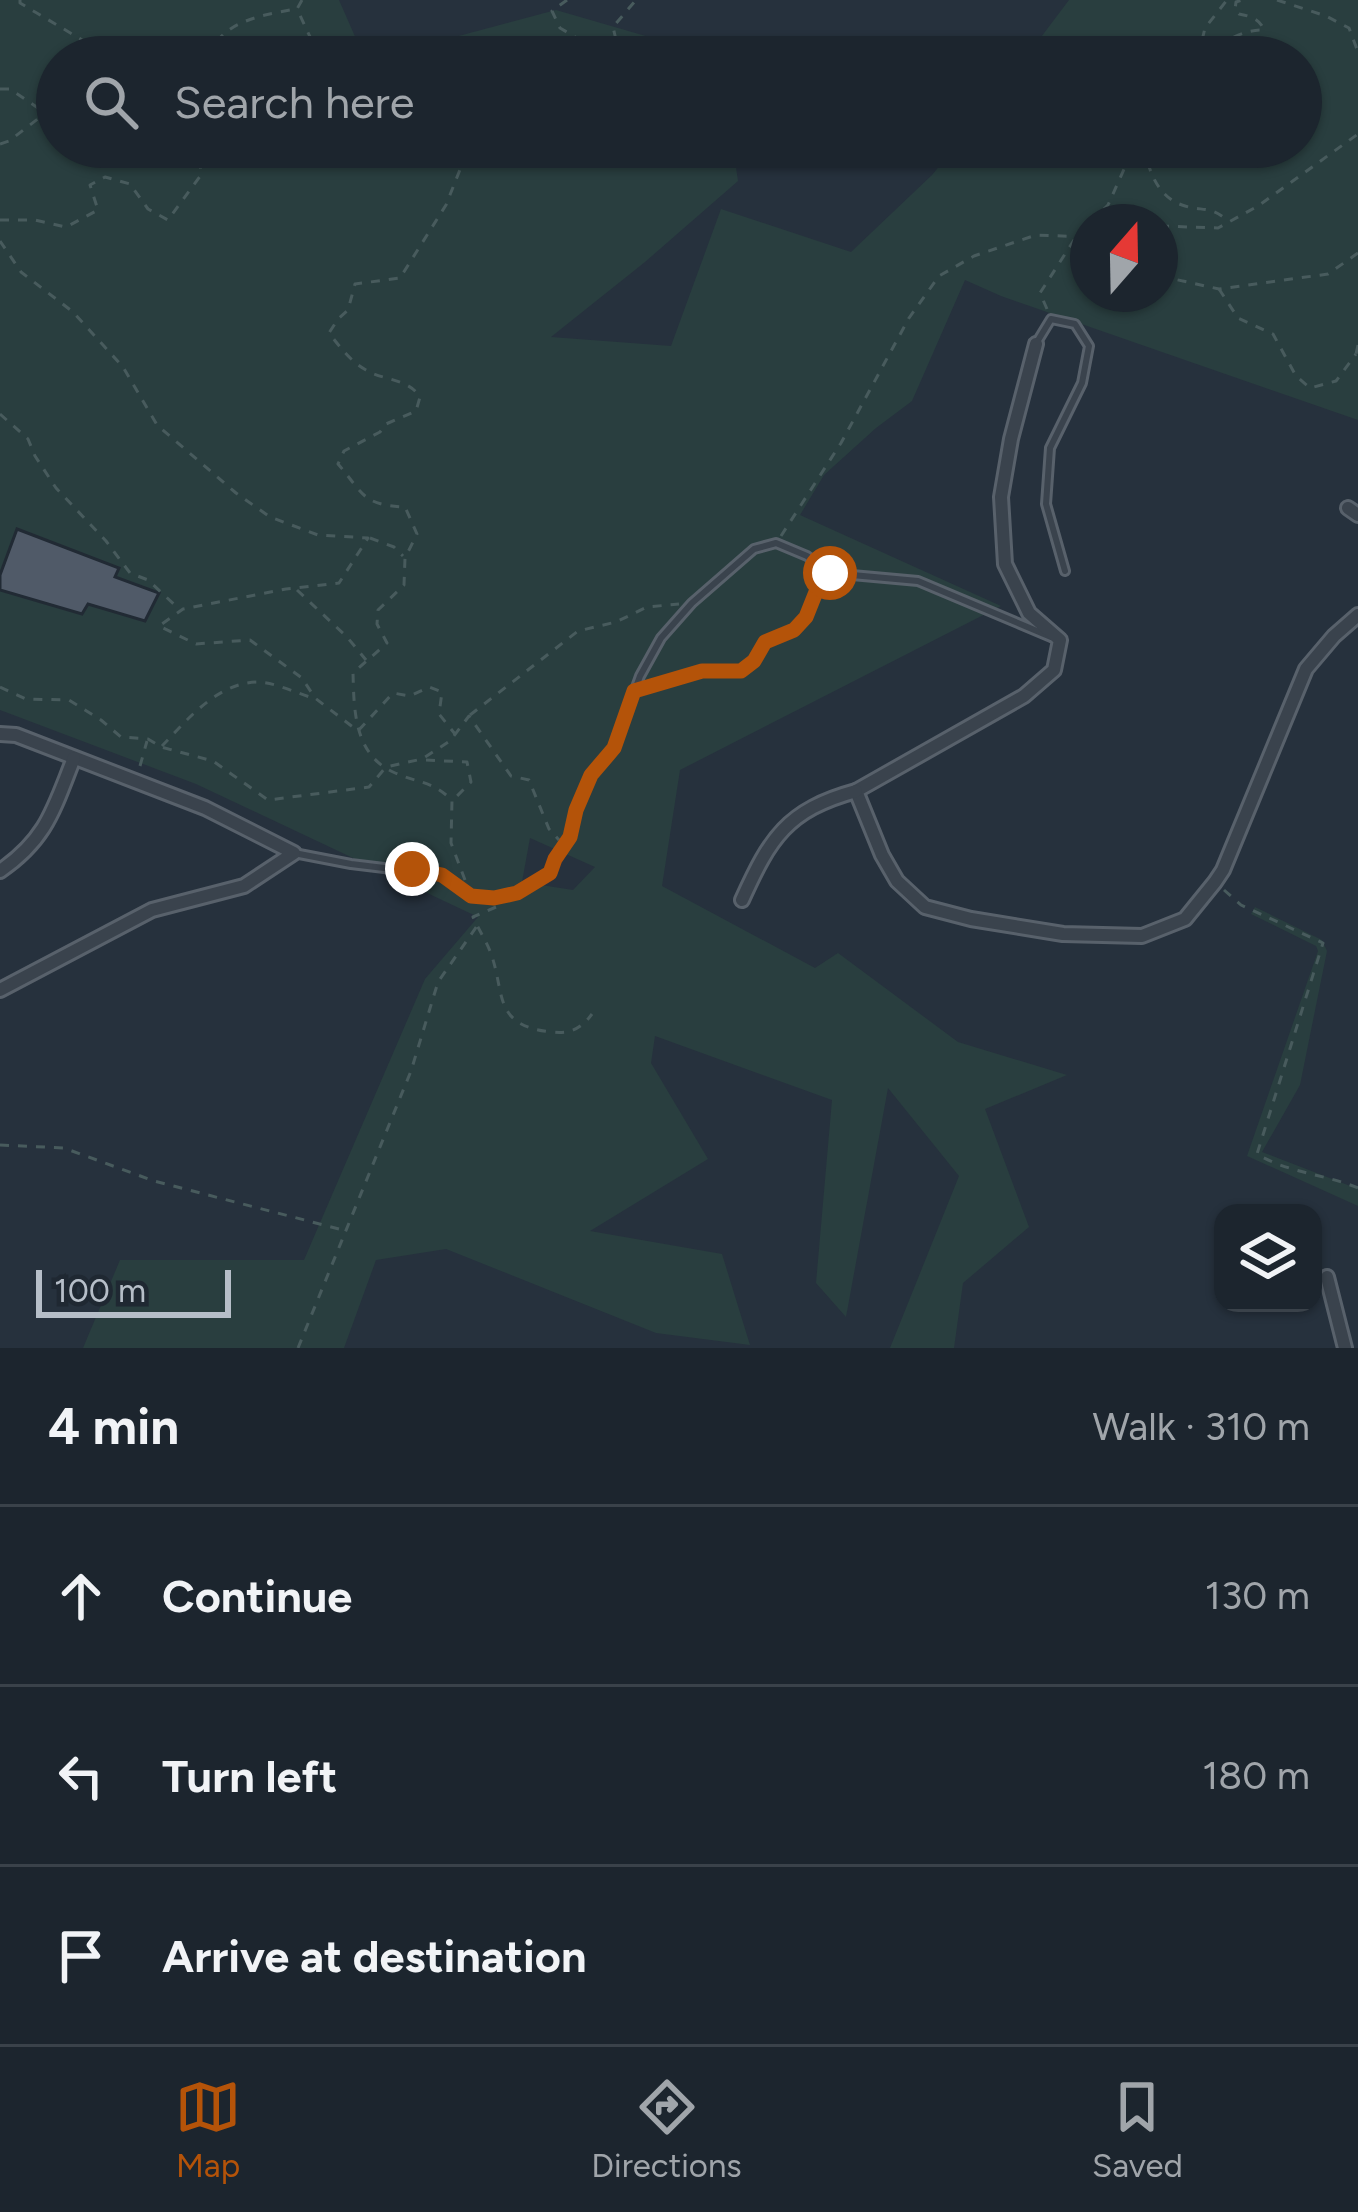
<!DOCTYPE html>
<meta charset="utf-8">
<style>
:root{--surface:#1c252e;--page:#29313a;--text:#f1f3f6;--muted:#a0a5aa;--line:#3a424a;--accent:#b45309}
body{margin:0;font-family:Figtree,sans-serif;background:var(--page);color:var(--text)}
.controls{position:absolute;right:36px;bottom:36px;display:grid;overflow:hidden;border-radius:24px;box-shadow:0 3px 9px #0004}
.controls button{width:108px;height:108px;display:grid;place-items:center;padding:0;border:0;border-bottom:3px solid var(--line);background:var(--surface);color:var(--text);font:60px sans-serif}
.compass{position:absolute;left:1070px;top:204px;width:108px;height:108px;border-radius:50%;background:var(--surface);box-shadow:0 3px 9px #0004;rotate:20deg}
.scale{position:absolute;left:36px;bottom:30px;width:195px;box-sizing:border-box;padding-left:12px;border:6px solid #b6bec8;border-top:0;font-size:33px;line-height:42px;white-space:nowrap;color:#b6bec8;-webkit-text-stroke:9px #1f2832;paint-order:stroke}
.stop{position:absolute;width:36px;height:36px;margin:-27px;border:9px solid #b45309;border-radius:50%;background:#fff}
.stop.end{background:#b45309;border-color:#fff;box-shadow:0 3px 12px #0008}
.list{margin:0;padding:0;list-style:none}
h2{display:flex;justify-content:space-between;align-items:center;height:156px;margin:0;padding:0 48px;font-size:51px}
h2 small{font-size:39px;font-weight:400;color:var(--muted)}
.list li{display:grid;grid-template-columns:78px 1fr auto;gap:36px;align-items:center;box-sizing:border-box;height:180px;padding:0 48px;border-top:3px solid var(--line)}
.list b{display:block;font-size:45px;white-space:nowrap}
.list em{font-size:39px;font-style:normal;color:var(--muted)}
.icon{flex:none;width:66px;height:66px;fill:none;stroke:currentColor;stroke-width:2;stroke-linecap:round;stroke-linejoin:round}
.map{position:relative;flex:none;width:1358px;height:1348px;overflow:hidden}
.search{position:absolute;background:var(--surface);box-shadow:0 3px 9px #0004;left:36px;right:36px;top:36px;height:132px;display:flex;align-items:center;gap:30px;box-sizing:border-box;padding:0 42px;border-radius:66px;color:var(--muted);font-size:45px}
.sheet{height:696px;background:var(--surface)}
nav{display:flex;justify-content:space-around;align-items:center;box-sizing:border-box;height:168px;border-top:3px solid var(--line);background:var(--surface);font-size:33px;color:var(--muted)}
nav a{display:grid;justify-items:center;gap:6px}
nav .on{color:var(--accent)}
.map>svg:first-child{display:block}
</style>
<div class="map">
<svg width="1358" height="1348" viewBox="0 0 1358 1348">
<rect width="100%" height="100%" fill="#26313d"/>
<g fill="#293e3f" fill-rule="evenodd">
<path d="M0 0H339L364 57H57V147H733L738 181 645 262 551 337 671 346 721 209 851 252 932 175 955 147H1301V57H1026L1069 0H1358V420L1001 296 965 280 912 401 876 428 824 475 800 515 1001 606 680 770 662 886 815 968 838 953 958 1042 1067 1075 985 1109 1029 1227 963 1283 954 1348H890L959 1176 888 1088 846 1317 816 1283 832 1100 655 1036 651 1063 708 1159 590 1231 722 1254 750 1345 656 1333 446 1249 376 1260 344 1348H83L120 1260H304L425 979 478 917 196 784 0 710ZM1088 222H1160V294H1088ZM530 838 595 867 573 890 522 882Z"/>
<polygon points="556,10 718,57 380,57 552,11"/>
<polygon points="1255,907 1322,940 1327,951 1300,1085 1262,1152 1358,1189 1358,1206 1247,1156 1318,951 1316,946 1251,914"/>
</g>
<polygon fill="#505a68" stroke="#212a34" stroke-width="3" points="17,529 119,568 115,577 159,593 145,621 88,604 82,614 0,590 0,575"/>
<g fill="none" stroke-linecap="round" stroke-linejoin="round">
<defs>
<g id="lane">
<polyline points="1037,342 1051,319 1075,324 1089,346 1082,383 1050,448 1046,504 1065,571"/>
<polyline points="294,853 351,864 442,875 471,895 494,898 517,893 551,873 555,859 570,837 576,810 591,774 614,748 640,676 661,638 692,603 754,549 776,543 807,556 830,573 918,581 1051,637"/>
</g>
<g id="street">
<polyline points="1036,344 1011,439 1001,497 1005,564 1029,613 1060,640 1054,670 1024,696 856,791 882,855 897,881 925,907 971,919 1063,934 1142,936 1185,919 1215,882 1223,870 1306,669 1334,636 1358,615"/>
<polyline points="1348,508 1358,515"/>
<polyline points="0,734 16,735 205,808 294,853 244,886 152,910 0,990"/>
<path d="M0 871C47 839 54 808 74 758"/>
<path d="M742 900C770 838 787 810 856 791"/>
<polyline points="1327,1277 1345,1348"/>
</g>
</defs>
<use href="#lane" stroke="#58616b" stroke-width="12"/>
<use href="#street" stroke="#58616b" stroke-width="18"/>
<g stroke="#485b5d" stroke-width="3" stroke-dasharray="9 9" stroke-linecap="butt">
<polyline points="20,0 20,3 94,47 88,57"/>
<polyline points="302,0 297,9 312,41 386,45 396,57"/>
<polyline points="567,0 552,11 560,28 609,57"/>
<polyline points="1277,0 1326,16 1349,28 1358,52"/>
<polyline points="97,47 129,45 145,57"/>
<path d="M208 57C221 21 262 15 296 9"/>
<polyline points="620,57 613,27 636,0"/>
<polyline points="1198,57 1205,28 1227,0"/>
<path d="M1206 57 1212 46C1230 40 1245 29 1264 30 1260 19 1250 16 1239 14L1235 10 1236 2 1242 0"/>
<polyline points="0,89 10,89 38,108"/>
<polyline points="0,144 9,141 43,115 38,108 57,104"/>
<path d="M1150 147 1145 152C1150 174 1159 197 1182 205 1202 212 1209 205 1227 220"/>
<polyline points="0,220 35,220 66,227 98,210 90,185 105,177 130,184 148,209 168,220 201,175 199,147"/>
<polyline points="1091,222 1108,205 1134,147"/>
<polyline points="1160,226 1218,228 1258,206 1358,134"/>
<polyline points="0,241 21,272 73,312 123,367 157,425 236,493 270,517 318,535 368,538 339,583 286,589 183,609 159,626 196,644 250,640 302,678 315,698 358,731 393,693 410,696 429,687 442,692 439,714 455,734"/>
<polyline points="1160,276 1219,289 1328,274 1358,253"/>
<polyline points="1219,289 1238,318 1273,334 1296,376 1310,388 1336,381 1356,354"/>
<polyline points="1047,309 1040,293 1076,237 1088,225"/>
<polyline points="1358,345 1356,354 1358,356"/>
<polyline points="0,414 28,439 35,456 56,488 106,541 130,573 148,580 178,608"/>
<polyline points="781,536 841,443 909,318 939,276 974,256 1036,235 1088,237"/>
<polyline points="370,538 394,547 403,556"/>
<polyline points="297,590 347,637 366,660"/>
<polyline points="0,687 26,699 69,700 101,720 121,737 148,739 161,747 213,761 268,800 369,787 386,767 422,759 450,741 469,716 511,776 529,780 549,829 559,840"/>
<polyline points="644,688 702,671 741,671 754,661 765,642 793,630 806,617 818,587 825,578"/>
<polyline points="470,715 578,631 616,622 647,607 679,604"/>
<path d="M162 746C187 720 217 683 257 682 274 682 296 693 313 698"/>
<polyline points="426,760 467,762 471,782 454,799"/>
<polyline points="140,766 147,741"/>
<path d="M465 880 451 843 452 800C429 779 419 784 393 772 354 754 354 710 353 673L387 643 377 624 378 610 404 585 405 558 417 534 405 507C362 505 364 494 338 464L344 451 380 432 386 424 416 411 420 397C408 378 384 381 366 370 351 362 340 347 329 333L338 319 348 310 355 284 400 278 446 205 461 167 474 147"/>
<path d="M1224 890 1241 905 1323 943 1257 1154C1288 1173 1325 1174 1358 1188"/>
<path d="M496 907 473 917C478 928 485 939 490 951 506 992 491 1026 552 1032 570 1034 581 1029 592 1014"/>
<polyline points="0,1145 64,1148 154,1181 343,1230"/>
<polyline points="298,1348 411,1071 438,982 477,926"/>
</g>
<use href="#lane" stroke="#3a434d" stroke-width="6"/>
<use href="#street" stroke="#3a434d" stroke-width="12"/>
</g>
<g fill="none" stroke-linecap="round" stroke-linejoin="round">
<polyline stroke="#b45309" stroke-width="15" points="412,869 442,875 471,896 494,898 517,893 550,873 555,859 570,837 576,810 591,775 614,748 634,691 702,671 741,671 754,661 765,642 794,630 806,617 818,587 830,573"/>
</g>
</svg>
<div class="controls">
<button><svg class="icon" aria-label="layers" viewBox="0 0 24 24"><path d="M12 4l9 5-9 5-9-5zM3 14l9 5 9-5"/></svg></button>
</div>
<svg class="compass" viewBox="-18 -18 36 36"><path d="M0-13l5 13h-10z" fill="#e53935"/><path d="M0 13l5-13h-10z" fill="#a0a5aa"/></svg>
<div class="scale">100 m</div>
<div class="stop" style="left:830px;top:573px"></div>
<div class="stop end" style="left:412px;top:869px"></div>
<div class="search"><svg class="icon" aria-label="search" viewBox="0 0 24 24"><circle cx="10" cy="10" r="6"/><path d="M15 15l6 6"/></svg>Search here</div>
</div>
<section class="sheet">
<h2>4 min<small>Walk · 310 m</small></h2>
<ul class="list">
<li><svg class="icon" aria-label="ahead" viewBox="0 0 24 24"><path d="M12 20V5M6 11l6-6 6 6"/></svg><div><b>Continue</b></div><em>130 m</em></li>
<li><svg class="icon" aria-label="left" viewBox="0 0 24 24"><path d="M17 20v-9H6M10 6l-5 5 5 5"/></svg><div><b>Turn left</b></div><em>180 m</em></li>
<li><svg class="icon" aria-label="arrive" viewBox="0 0 24 24"><path d="M6 21V4h12l-3 4 3 4H6"/></svg><div><b>Arrive at destination</b></div></li>
</ul>
</section>
<nav>
<a class="on"><svg class="icon" aria-label="map" viewBox="0 0 24 24"><path d="M3 6l6-2 6 2 6-2v14l-6 2-6-2-6 2zM9 4v14M15 6v14"/></svg>Map</a>
<a><svg class="icon" aria-label="directions" viewBox="0 0 24 24"><path d="M12 3l9 9-9 9-9-9zM9 14v-3h6M13 9l2 2-2 2"/></svg>Directions</a>
<a><svg class="icon" aria-label="saved" viewBox="0 0 24 24"><path d="M7 4h10v16l-5-4-5 4z"/></svg>Saved</a>
</nav>
